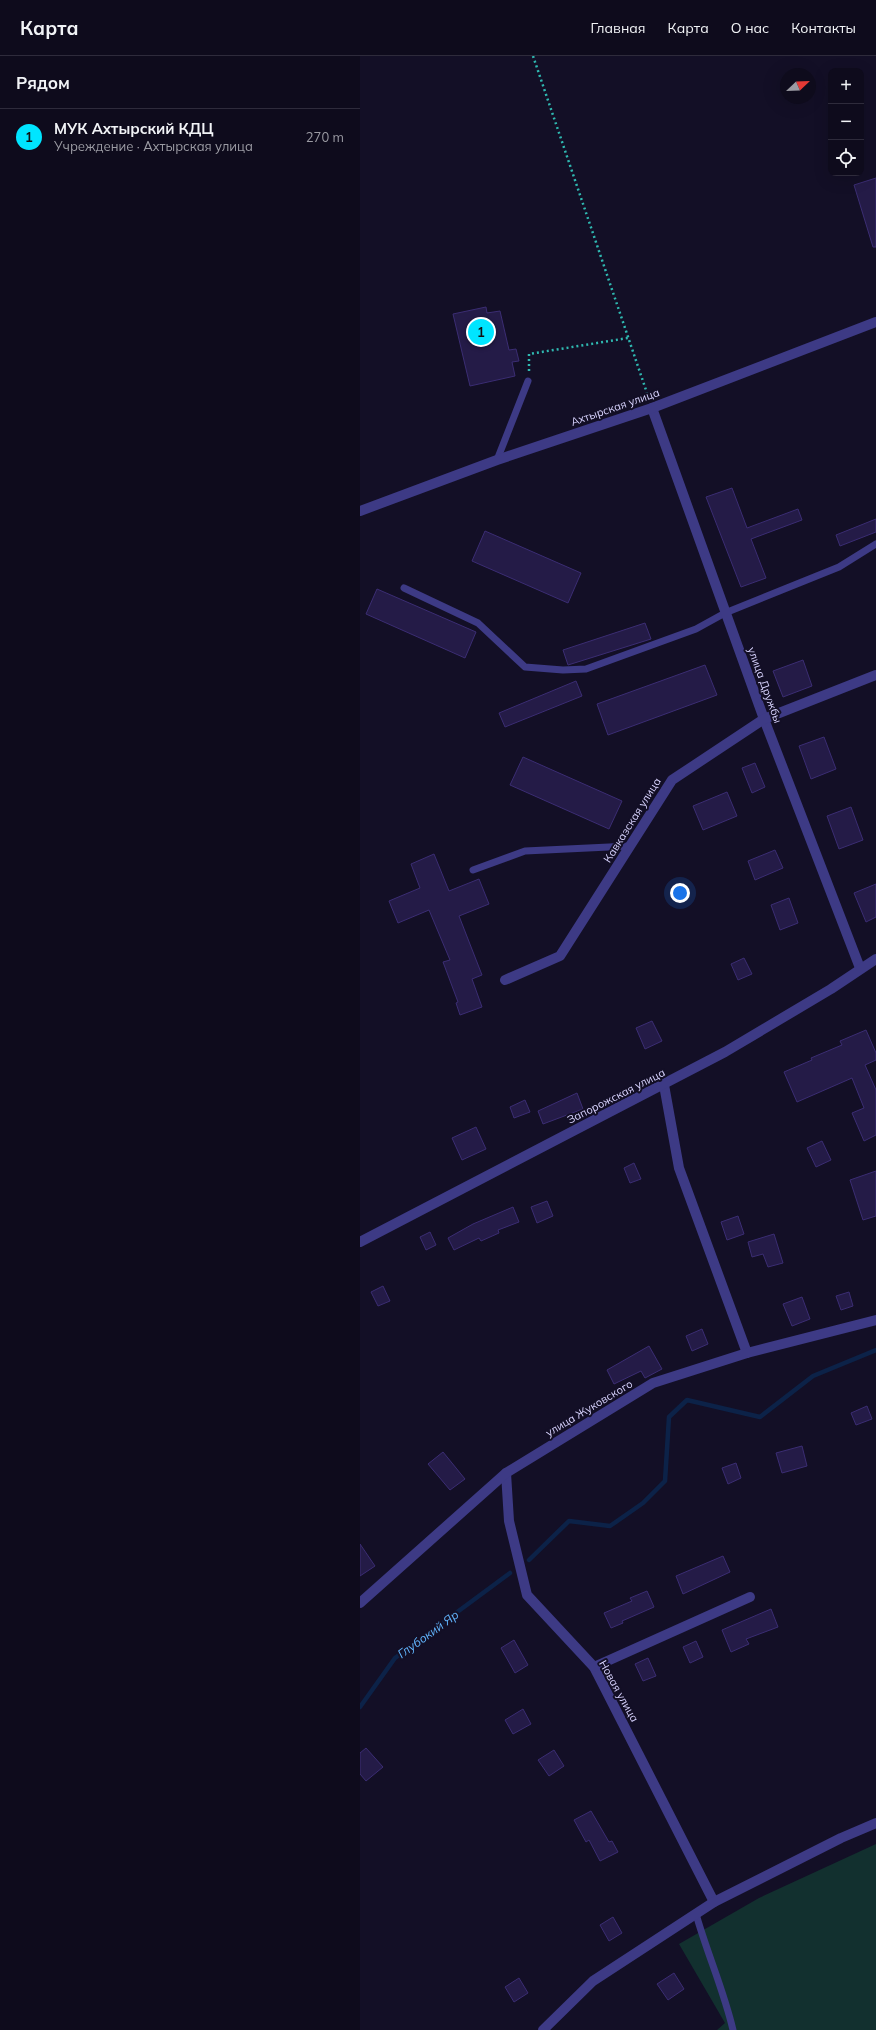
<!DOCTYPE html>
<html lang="ru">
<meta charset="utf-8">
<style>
:root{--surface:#0e0b1c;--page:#171425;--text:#f1f3f6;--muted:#9b9ba3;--line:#2e2b3b;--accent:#00e5ff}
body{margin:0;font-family:Mulish,sans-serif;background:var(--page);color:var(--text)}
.controls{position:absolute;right:12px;top:12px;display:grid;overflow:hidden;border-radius:8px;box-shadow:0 4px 16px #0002}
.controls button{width:36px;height:36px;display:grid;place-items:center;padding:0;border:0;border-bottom:1px solid var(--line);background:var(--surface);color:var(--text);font:20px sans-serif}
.compass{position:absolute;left:420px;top:12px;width:36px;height:36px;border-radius:50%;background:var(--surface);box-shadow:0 4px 16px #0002;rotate:67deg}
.you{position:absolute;left:320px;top:837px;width:14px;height:14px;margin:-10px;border:3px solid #fff;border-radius:50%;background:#1a73e8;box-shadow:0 0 0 6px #1a73e833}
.badge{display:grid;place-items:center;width:26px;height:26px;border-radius:50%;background:var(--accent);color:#111;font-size:13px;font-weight:700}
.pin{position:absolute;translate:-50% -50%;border:2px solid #fff;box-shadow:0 1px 4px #0006}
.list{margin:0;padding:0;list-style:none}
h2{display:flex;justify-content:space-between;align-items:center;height:52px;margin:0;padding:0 16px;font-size:17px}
h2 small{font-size:13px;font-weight:400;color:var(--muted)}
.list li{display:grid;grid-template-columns:26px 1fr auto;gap:12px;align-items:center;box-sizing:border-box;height:56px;padding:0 16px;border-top:1px solid var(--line)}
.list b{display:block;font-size:15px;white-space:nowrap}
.list p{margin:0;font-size:13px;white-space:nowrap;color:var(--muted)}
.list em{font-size:13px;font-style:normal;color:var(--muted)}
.icon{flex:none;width:22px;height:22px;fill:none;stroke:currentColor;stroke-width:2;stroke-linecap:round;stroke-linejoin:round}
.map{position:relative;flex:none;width:516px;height:1974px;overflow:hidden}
header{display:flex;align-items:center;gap:24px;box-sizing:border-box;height:56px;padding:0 20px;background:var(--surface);border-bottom:1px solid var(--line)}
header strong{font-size:19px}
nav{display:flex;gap:22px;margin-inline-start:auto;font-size:14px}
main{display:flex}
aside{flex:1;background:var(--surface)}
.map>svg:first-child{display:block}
</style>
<header>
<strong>Карта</strong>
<nav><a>Главная</a><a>Карта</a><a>О нас</a><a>Контакты</a></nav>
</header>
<main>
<aside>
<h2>Рядом<small></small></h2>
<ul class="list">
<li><span class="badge">1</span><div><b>МУК Ахтырский КДЦ</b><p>Учреждение · Ахтырская улица</p></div><em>270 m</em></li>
</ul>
</aside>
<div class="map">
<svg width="516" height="1974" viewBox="0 0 516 1974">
<rect width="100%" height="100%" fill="#130f26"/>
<polygon fill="#12302f" points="516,1788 516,1974 357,1974 365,1967 319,1888 399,1842"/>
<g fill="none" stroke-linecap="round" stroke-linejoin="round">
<g stroke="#0c2248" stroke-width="4.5">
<polyline points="169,1504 209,1465 250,1470 283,1447 305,1425 309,1361 327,1344 400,1361 453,1320 516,1294"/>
<polyline points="0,1651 35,1602 150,1517"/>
</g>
</g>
<g fill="#241b47" stroke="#3b2d73">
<polygon points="516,122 516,191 513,191 494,129"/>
<polygon points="126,251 127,257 140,255 149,294 156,293 159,305 152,306 155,320 110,330 93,258"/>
<polygon points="372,432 387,472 438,453 442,464 391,483 406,522 381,531 346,441"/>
<polygon points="516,463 516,476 480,490 476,479"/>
<polygon points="125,475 221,517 208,547 112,505"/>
<polygon points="17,533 116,576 105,602 6,558"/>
<polygon points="285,567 291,583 208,609 203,594"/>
<polygon points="443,604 452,630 423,641 413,615"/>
<polygon points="345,609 357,639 248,679 237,648"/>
<polygon points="216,625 222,640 145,671 139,657"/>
<polygon points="464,681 476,713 451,723 439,690"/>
<polygon points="163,701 262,745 249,773 150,729"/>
<polygon points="395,707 405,731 392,737 382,712"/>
<polygon points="367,736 377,760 343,774 333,750"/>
<polygon points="491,751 503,784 479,793 467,760"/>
<polygon points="415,794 423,812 395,824 388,805"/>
<polygon points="74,798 89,835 119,823 129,848 99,860 122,919 112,923 122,951 100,959 96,947 98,946 83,906 90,904 69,854 38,867 29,845 60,832 51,808"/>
<polygon points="516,828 516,861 506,866 494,837"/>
<polygon points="429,842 438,867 420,874 411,849"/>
<polygon points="384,902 392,918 378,924 371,908"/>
<polygon points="292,965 302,985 285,993 276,972"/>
<polygon points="506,974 516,997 516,1004 505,1009 516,1034 516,1079 504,1085 492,1057 504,1052 492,1022 437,1046 424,1016 452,1004 451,1002 482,989 480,985"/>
<polygon points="217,1037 223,1053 183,1068 178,1055"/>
<polygon points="165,1044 170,1056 154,1062 150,1051"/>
<polygon points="116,1071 126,1093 102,1104 92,1082"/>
<polygon points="462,1085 471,1104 456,1111 447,1092"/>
<polygon points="274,1107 281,1123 270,1127 264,1112"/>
<polygon points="516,1115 516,1160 503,1164 490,1124"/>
<polygon points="187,1145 193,1160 177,1167 171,1151"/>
<polygon points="153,1151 159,1166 138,1174 139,1177 121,1185 119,1182 94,1194 88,1182 113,1168"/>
<polygon points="378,1160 384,1178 367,1184 361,1166"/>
<polygon points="70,1176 76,1189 66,1194 60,1181"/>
<polygon points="414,1178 423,1207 408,1211 403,1198 392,1201 388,1186"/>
<polygon points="23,1230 30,1245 18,1250 11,1236"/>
<polygon points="489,1236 493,1250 481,1254 476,1240"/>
<polygon points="442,1241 450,1263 432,1270 423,1248"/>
<polygon points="342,1273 348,1288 332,1295 326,1280"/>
<polygon points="289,1290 302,1313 285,1322 281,1315 254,1328 247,1314"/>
<polygon points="507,1350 512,1363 496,1369 491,1357"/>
<polygon points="442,1390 447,1410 422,1417 416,1397"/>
<polygon points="83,1396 105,1423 90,1434 68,1408"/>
<polygon points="376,1407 381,1422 368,1428 362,1412"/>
<polygon points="0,1488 15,1510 0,1520"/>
<polygon points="363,1500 370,1516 323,1538 316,1520"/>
<polygon points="287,1535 294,1551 262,1565 263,1567 251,1572 244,1557 272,1545 270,1542"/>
<polygon points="411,1553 418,1571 386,1583 389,1588 371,1596 362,1574"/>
<polygon points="154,1584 168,1609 155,1617 141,1592"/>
<polygon points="336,1585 343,1601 330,1607 323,1591"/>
<polygon points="288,1602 296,1620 283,1625 275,1608"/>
<polygon points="163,1653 171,1668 153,1678 145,1664"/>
<polygon points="6,1692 23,1711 6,1725 0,1718 0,1697"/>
<polygon points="194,1694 204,1710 189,1720 178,1704"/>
<polygon points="231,1755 249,1786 252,1785 258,1796 240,1805 229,1784 226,1786 214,1764"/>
<polygon points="253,1861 262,1877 249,1885 240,1869"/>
<polygon points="314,1917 324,1933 308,1944 297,1928"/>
<polygon points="159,1922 168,1937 154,1946 145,1931"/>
</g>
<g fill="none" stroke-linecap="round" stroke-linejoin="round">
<g stroke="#2fb8b0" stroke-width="2.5" stroke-dasharray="2 3" stroke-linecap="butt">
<polyline points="173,0 288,340"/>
<polyline points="169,315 169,298 268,282"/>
</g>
<g stroke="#3d3a85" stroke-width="7">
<polyline points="137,404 168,325"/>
<polyline points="44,532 118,567 165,611 203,614 226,613 336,573 365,557 479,511 516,488"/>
<polyline points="113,814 165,795 270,790"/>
<path d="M336 1858C347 1897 364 1935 373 1974"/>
</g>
<g stroke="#3d3a85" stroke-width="10">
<polyline points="292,352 404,663 500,912"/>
<polyline points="0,455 137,404 292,352 516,266"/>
<polyline points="145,924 200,900 312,724 404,663 516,619"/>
<polyline points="304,1029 319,1112 387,1297"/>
<polyline points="0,1186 365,996 471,933 516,903"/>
<polyline points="146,1417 149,1465 167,1539 234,1611 354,1846"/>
<polyline points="0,1547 146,1417 293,1327 387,1297 516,1264"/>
<polyline points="234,1611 390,1541"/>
<polyline points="183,1974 233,1925 354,1846 481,1782 516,1767"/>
</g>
</g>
<g text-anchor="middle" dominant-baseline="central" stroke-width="4" stroke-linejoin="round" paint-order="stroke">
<g font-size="11" fill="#d9d4ff" stroke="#130f26">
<text transform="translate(255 351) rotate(-19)">Ахтырская улица</text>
<text transform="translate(405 629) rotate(70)">улица Дружбы</text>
<text transform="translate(272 764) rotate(-58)">Кавказская улица</text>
<text transform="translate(256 1040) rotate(-27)">Запорожская улица</text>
<text transform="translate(229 1352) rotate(-31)">улица Жуковского</text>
<text transform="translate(259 1635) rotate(61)">Новая улица</text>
</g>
<g font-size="12" font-style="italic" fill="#62b6ff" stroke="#130f26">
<text transform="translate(68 1578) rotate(-36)">Глубокий Яр</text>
</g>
</g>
</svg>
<div class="controls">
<button>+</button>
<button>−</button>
<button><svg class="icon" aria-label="locate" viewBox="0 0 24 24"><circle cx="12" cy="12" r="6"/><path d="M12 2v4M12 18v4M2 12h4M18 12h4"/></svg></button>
</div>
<svg class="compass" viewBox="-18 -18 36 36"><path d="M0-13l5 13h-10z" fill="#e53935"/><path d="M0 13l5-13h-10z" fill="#9b9ba3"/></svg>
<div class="you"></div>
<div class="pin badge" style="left:121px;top:276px">1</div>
</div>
</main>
